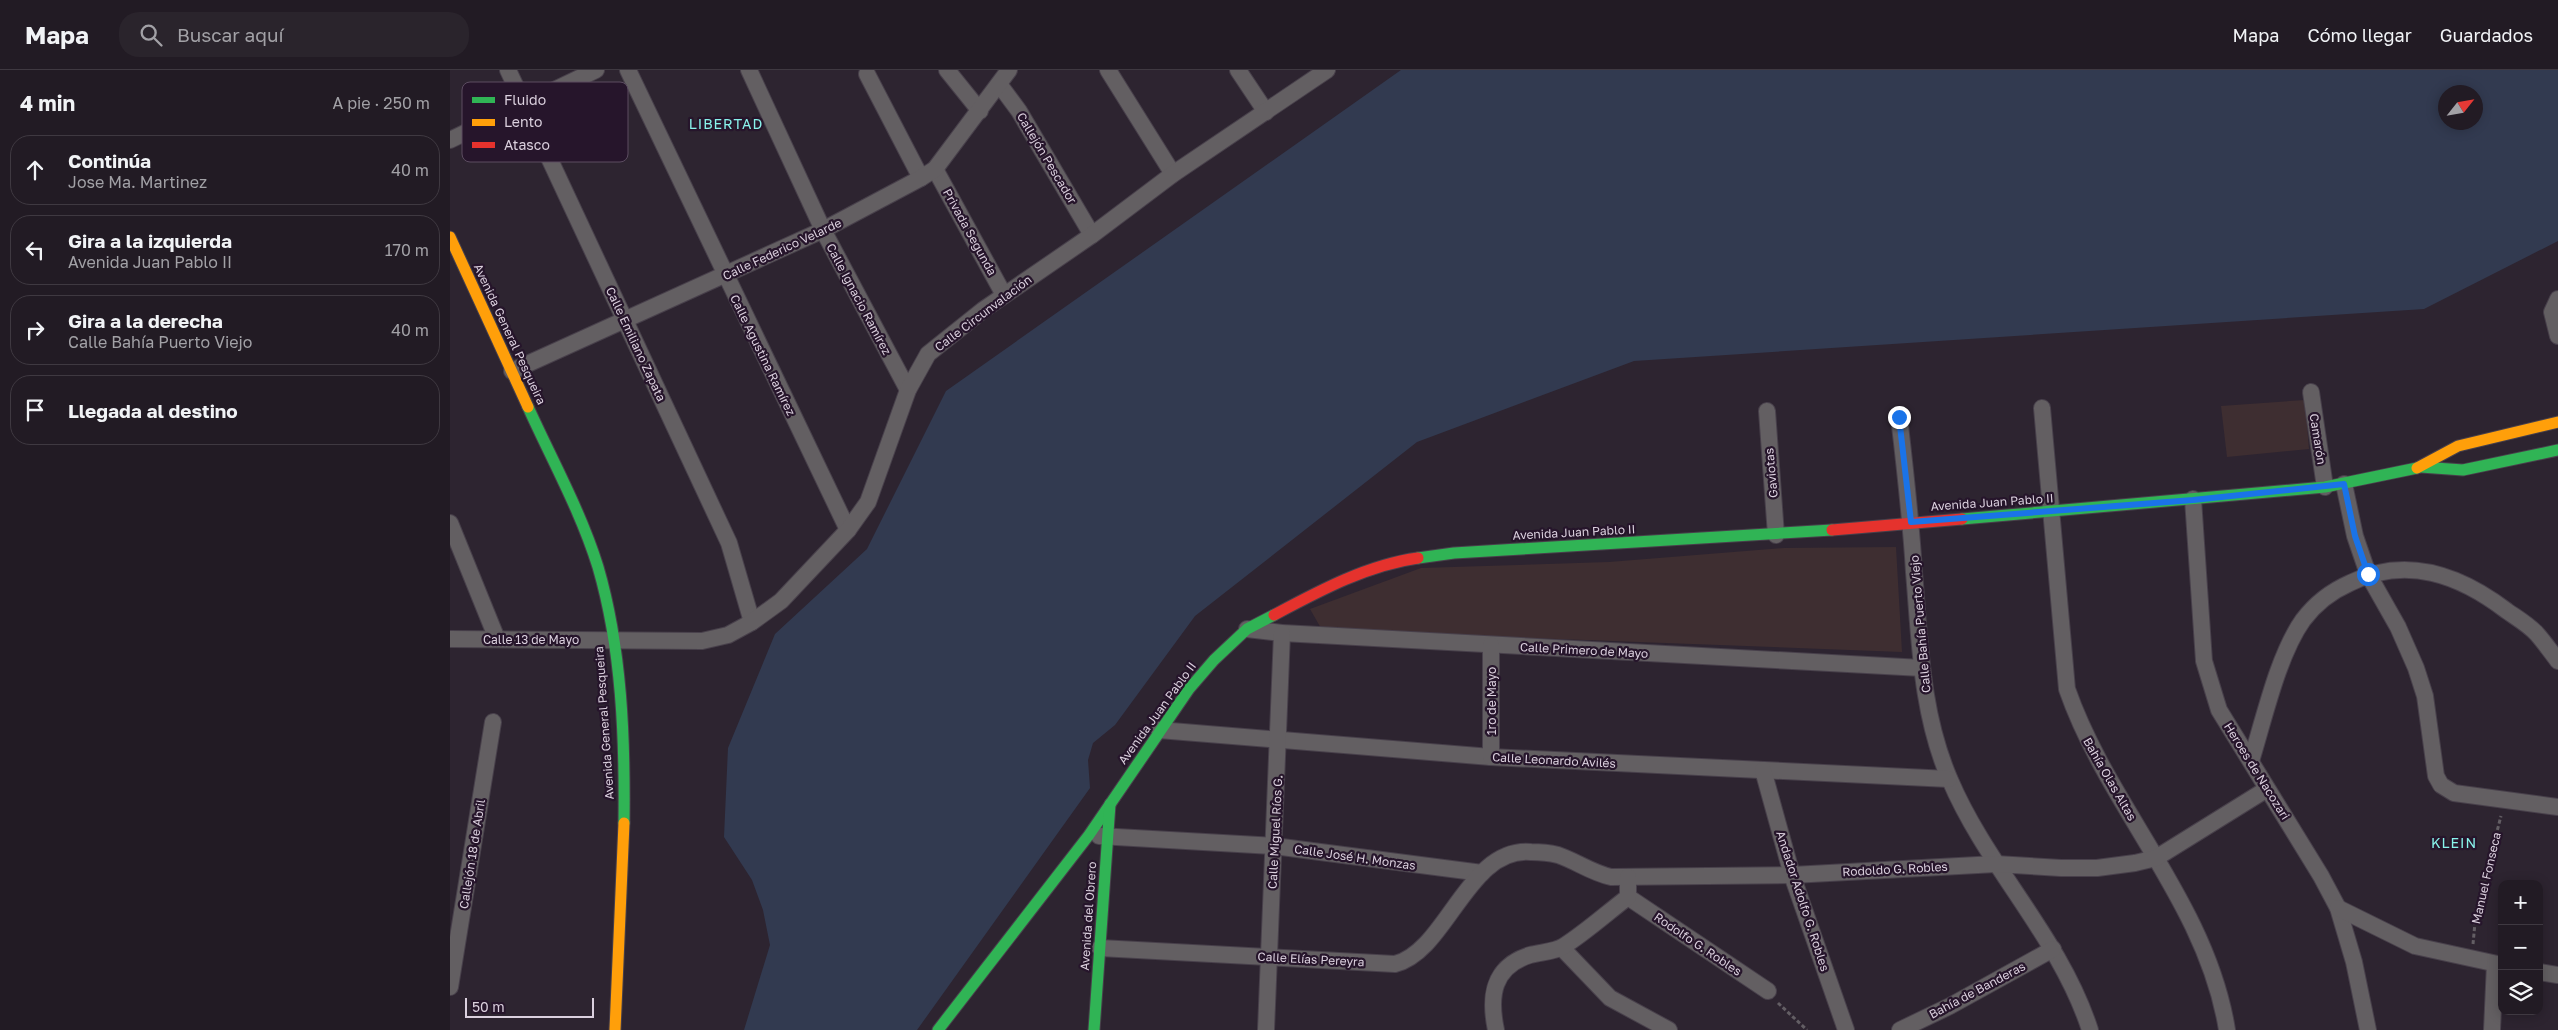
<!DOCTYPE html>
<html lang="es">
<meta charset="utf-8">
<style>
:root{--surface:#221b24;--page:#2a242c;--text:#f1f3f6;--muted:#a2a1a6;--line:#3f3941}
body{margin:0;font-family:"Golos Text",sans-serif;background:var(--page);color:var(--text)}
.controls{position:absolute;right:15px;bottom:15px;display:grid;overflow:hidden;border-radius:10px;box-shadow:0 2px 12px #0003}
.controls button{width:45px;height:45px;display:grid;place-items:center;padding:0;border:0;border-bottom:1px solid var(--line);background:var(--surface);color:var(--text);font:25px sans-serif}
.compass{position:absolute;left:1988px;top:15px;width:45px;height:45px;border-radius:50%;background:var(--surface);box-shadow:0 2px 12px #0003;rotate:59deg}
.scale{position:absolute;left:15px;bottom:12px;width:129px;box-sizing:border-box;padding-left:5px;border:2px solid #dbd0de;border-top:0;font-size:14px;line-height:18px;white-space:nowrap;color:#dbd0de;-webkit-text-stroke:4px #26152b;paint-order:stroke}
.stop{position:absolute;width:15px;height:15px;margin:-11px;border:4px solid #1a73e8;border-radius:50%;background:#fff}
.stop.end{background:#1a73e8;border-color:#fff;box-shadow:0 1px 5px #0008}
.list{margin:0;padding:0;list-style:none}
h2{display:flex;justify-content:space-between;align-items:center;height:65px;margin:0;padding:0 20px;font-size:21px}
h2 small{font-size:16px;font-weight:400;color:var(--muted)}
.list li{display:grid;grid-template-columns:32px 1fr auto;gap:15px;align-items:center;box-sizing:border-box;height:70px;margin:0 10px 10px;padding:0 10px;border:1px solid var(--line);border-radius:20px}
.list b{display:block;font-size:19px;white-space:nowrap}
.list p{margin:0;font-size:16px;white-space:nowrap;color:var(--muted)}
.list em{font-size:16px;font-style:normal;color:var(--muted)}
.icon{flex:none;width:28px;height:28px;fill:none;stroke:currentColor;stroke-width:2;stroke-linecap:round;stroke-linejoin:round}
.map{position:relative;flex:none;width:2108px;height:960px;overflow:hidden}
header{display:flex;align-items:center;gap:30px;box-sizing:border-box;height:70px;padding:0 25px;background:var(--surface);border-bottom:1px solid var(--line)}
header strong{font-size:24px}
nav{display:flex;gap:28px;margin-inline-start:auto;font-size:18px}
.search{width:350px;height:45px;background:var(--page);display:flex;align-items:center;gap:12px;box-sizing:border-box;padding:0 18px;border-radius:20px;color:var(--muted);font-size:19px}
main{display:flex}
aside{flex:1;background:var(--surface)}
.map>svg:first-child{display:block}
</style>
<header>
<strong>Mapa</strong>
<div class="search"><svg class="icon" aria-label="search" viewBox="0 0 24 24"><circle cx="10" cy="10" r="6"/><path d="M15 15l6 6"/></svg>Buscar aquí</div>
<nav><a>Mapa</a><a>Cómo llegar</a><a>Guardados</a></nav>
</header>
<main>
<aside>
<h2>4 min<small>A pie · 250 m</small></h2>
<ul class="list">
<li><svg class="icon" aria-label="ahead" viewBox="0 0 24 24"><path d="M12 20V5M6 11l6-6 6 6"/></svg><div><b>Continúa</b><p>Jose Ma. Martinez</p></div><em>40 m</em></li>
<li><svg class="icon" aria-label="left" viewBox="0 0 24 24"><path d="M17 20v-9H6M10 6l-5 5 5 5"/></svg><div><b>Gira a la izquierda</b><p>Avenida Juan Pablo II</p></div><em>170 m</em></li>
<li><svg class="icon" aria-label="right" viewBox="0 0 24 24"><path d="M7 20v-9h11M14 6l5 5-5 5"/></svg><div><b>Gira a la derecha</b><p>Calle Bahía Puerto Viejo</p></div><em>40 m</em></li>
<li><svg class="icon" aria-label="arrive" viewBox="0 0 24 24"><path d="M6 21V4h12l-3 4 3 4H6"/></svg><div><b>Llegada al destino</b></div></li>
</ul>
</aside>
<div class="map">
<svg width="2108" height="960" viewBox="0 0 2108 960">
<rect width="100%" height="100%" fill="#2d2430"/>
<g fill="#3e2e31">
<polygon points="1855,330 1859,379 1777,387 1771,336"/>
<polygon points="1446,477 1452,582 872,560 860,539 971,498 1159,492 1334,478"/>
</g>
<path fill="#323a50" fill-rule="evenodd" d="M951 0H2108V171L1974 239 1184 291 967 372 745 546 665 655 643 673 638 690 640 718 467 960H294L320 875 313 840 302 810 274 767 278 678 325 564 417 479 496 321ZM1996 22H2026V52H1996Z"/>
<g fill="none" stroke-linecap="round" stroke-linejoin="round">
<defs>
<g id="street">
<polyline points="58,0 279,473 302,552"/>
<polyline points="178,0 398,460"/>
<polyline points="299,0 373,160 458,320"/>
<polyline points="497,0 530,41"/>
<polyline points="658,0 723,104"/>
<polyline points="788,0 816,42"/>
<polyline points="417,4 471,108"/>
<polyline points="549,14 569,41 642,165"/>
<polyline points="0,70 146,0"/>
<polyline points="485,99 554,225"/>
<polyline points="2108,229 2102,242 2108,266"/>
<polyline points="62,301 373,160 471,108 485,99 559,0"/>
<polyline points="1861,322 1875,417"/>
<path d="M1592 338 1617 619C1658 737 1757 833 1777 960"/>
<polyline points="1317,341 1326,465"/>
<path d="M1449 347C1455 398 1461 450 1464 502 1470 572 1471 644 1500 710 1538 799 1610 867 1640 960"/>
<polyline points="1894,414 1905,466 1918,504 1948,557 1966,598 1975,626 1986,706 1991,715 2004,723 2108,737"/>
<polyline points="1743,429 1754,591 1769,640 1871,806 1888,838 1904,892 1918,960"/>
<polyline points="0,453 47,569"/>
<polyline points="797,559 832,563 1472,598"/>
<polyline points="0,569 252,571 278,565 302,552 331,531 398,460 418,432 458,320 478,284 533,240 642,165 723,104 877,0"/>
<polyline points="709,660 1041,687 1499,709"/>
<polyline points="1041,687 1041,575"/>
<path d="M1801 691C1814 649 1828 585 1853 550 1865 534 1882 521 1900 513 1957 485 2010 505 2057 541 2067 548 2079 555 2087 564 2095 573 2101 582 2108 591"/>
<polyline points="1313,700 1342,805 1396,960"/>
<polyline points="649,766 824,776 1032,803"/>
<polyline points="1178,827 1318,921"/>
<polyline points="1888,838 1965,876 2052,895"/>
<path d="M650 878 945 894C997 881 1018 776 1081 782 1090 782 1100 783 1108 785 1126 791 1142 803 1161 807L1342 805 1546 794 1611 798H1647L1685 793 1706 788 1817 719"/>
<polyline points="1112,878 1160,928 1219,960"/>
<polyline points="2089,902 2108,905"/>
<polyline points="0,917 43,652"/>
<polyline points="816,960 832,563"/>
<path d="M1046 960C1039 927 1042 897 1080 885 1090 882 1105 882 1114 876 1136 862 1157 843 1178 827V807"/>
<polyline points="1450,960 1500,936 1603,879"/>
<polyline points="2042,960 2045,894"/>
</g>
<g id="fast">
<path d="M78 337C102 390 131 442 148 497 172 579 175 669 174 753"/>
<polyline points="1971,397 2013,400 2108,380"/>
<polyline points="1512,449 1875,417 1967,398"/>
<polyline points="968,488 1004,483 1382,460"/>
<polyline points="488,960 639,765 739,619 764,590 797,559 824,545"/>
<polyline points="644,960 660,734"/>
</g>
<g id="slow">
<polyline points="0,167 78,337"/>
<polyline points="1967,398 2008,376 2108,352"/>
<polyline points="165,960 174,753"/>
</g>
<g id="jam">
<polyline points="1382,460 1512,449"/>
<path d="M824 545C869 521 917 495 968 488"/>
</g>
</defs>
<use href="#street" stroke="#48404b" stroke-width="18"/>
<use href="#fast" stroke="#48404b" stroke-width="13"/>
<use href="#slow" stroke="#48404b" stroke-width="13"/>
<use href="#jam" stroke="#48404b" stroke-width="13"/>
<g stroke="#635e64" stroke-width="3" stroke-dasharray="4 2.5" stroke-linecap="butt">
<polyline points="2023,874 2026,842 2051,746"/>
<polyline points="1328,933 1357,960"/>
</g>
<use href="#street" stroke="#635f62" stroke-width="16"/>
<use href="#fast" stroke="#30b455" stroke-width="11"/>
<use href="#slow" stroke="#ff9f0a" stroke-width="11"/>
<use href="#jam" stroke="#e5322d" stroke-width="11"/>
</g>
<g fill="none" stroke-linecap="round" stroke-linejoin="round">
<polyline stroke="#1a73e8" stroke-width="6" points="1449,347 1461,452 1743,430 1894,414 1905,466 1918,504"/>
</g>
<g text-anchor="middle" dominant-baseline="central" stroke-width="4.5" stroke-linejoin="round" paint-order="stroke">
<g font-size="12" fill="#dbd0de" stroke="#26152b">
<text transform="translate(597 88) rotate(59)">Callejón Pescador</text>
<text transform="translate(520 162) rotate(61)">Privada Segunda</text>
<text transform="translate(332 179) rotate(-25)">Calle Federico Velarde</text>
<text transform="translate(409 229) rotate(62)">Calle Ignacio Ramírez</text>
<text transform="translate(533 243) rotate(-37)">Calle Circunvalación</text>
<text transform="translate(60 264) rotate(65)">Avenida General Pesqueira</text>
<text transform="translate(186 274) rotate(65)">Calle Emiliano Zapata</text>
<text transform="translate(313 285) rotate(64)">Calle Agustina Ramírez</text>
<text transform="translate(1868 369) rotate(81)">Camarón</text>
<text transform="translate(1321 403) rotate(-95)">Gaviotas</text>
<text transform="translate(1542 432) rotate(-4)">Avenida Juan Pablo II</text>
<text transform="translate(1124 462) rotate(-3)">Avenida Juan Pablo II</text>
<text transform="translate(1470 554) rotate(-95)">Calle Bahía Puerto Viejo</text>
<text x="81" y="569">Calle 13 de Mayo</text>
<text transform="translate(1134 580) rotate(3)">Calle Primero de Mayo</text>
<text transform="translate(1041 631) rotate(-90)">1ro de Mayo</text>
<text transform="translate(707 643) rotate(-54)">Avenida Juan Pablo II</text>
<text transform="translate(154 653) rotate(-94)">Avenida General Pesqueira</text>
<text transform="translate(1104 690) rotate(3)">Calle Leonardo Avilés</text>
<text transform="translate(1807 701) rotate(58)">Heroes de Nacozari</text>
<text transform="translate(1660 709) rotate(60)">Bahía Olas Altas</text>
<text transform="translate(825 762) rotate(-87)">Calle Miguel Ríos G.</text>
<text transform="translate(22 784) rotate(-81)">Callejón 18 de Abril</text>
<text transform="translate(905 787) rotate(8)">Calle José H. Monzas</text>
<text transform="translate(1445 799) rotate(-3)">Rodoldo G. Robles</text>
<text transform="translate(2036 808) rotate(-77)">Manuel Fonseca</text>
<text transform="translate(1353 831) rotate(72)">Andador Adolfo G. Robles</text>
<text transform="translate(638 846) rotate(-86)">Avenida del Obrero</text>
<text transform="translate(1248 874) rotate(34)">Rodolfo G. Robles</text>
<text transform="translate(861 889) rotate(3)">Calle Elías Pereyra</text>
<text transform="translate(1527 920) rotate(-28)">Bahía de Banderas</text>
</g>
<g font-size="14" letter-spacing="1" fill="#89f3eb" stroke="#26152b">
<text x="276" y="53">LIBERTAD</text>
<text x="2004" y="772">KLEIN</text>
</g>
</g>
<rect x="12" y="12" width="166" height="80" rx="8" fill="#26152b" stroke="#5c4d61" stroke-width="1"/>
<rect x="22" y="27" width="23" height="6" fill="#30b455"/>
<rect x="22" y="49" width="23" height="7" fill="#ff9f0a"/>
<rect x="22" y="72" width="23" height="6" fill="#e5322d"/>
<g font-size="14" fill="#dbd0de">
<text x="54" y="35">Fluido</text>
<text x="54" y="57">Lento</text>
<text x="54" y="80">Atasco</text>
</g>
</svg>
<div class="controls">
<button>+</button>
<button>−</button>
<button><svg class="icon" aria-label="layers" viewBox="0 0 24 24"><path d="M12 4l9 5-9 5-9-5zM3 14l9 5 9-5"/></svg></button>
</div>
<svg class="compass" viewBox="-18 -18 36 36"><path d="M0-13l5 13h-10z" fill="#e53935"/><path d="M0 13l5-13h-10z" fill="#a2a1a6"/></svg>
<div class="scale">50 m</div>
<div class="stop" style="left:1918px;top:504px"></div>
<div class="stop end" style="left:1449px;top:347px"></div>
</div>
</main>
